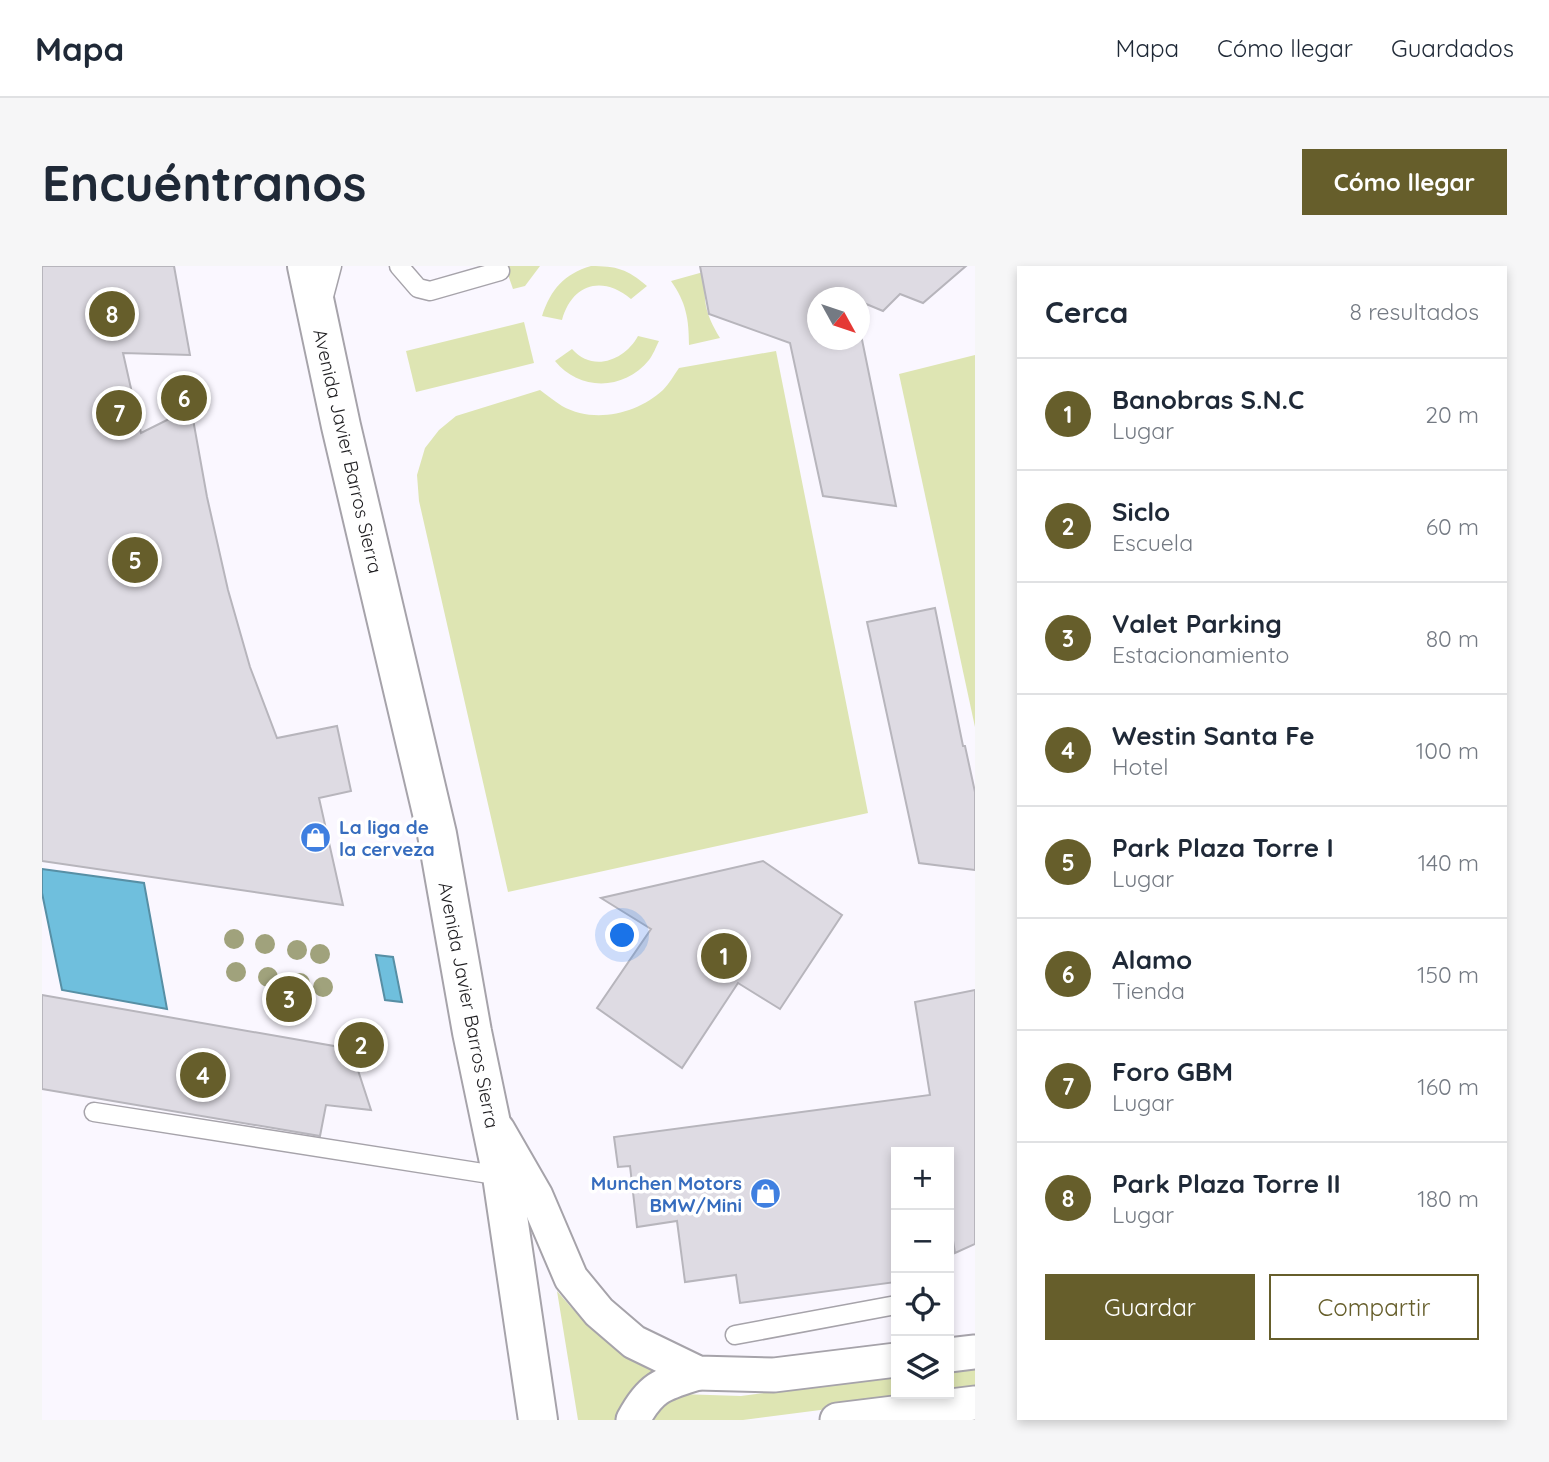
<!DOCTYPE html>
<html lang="es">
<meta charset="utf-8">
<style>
:root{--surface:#fff;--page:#f6f6f7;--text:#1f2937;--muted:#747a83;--line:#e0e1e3;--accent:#665e2b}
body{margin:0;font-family:Quicksand,sans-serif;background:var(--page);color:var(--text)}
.controls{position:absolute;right:21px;bottom:21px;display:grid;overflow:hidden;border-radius:0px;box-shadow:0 4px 10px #0003}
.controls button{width:63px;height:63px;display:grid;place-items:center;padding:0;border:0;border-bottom:2px solid var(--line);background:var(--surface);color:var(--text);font:35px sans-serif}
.compass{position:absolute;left:765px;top:21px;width:63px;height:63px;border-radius:50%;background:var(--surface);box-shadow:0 4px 10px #0003;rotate:130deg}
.you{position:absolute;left:581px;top:670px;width:24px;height:24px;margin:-18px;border:5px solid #fff;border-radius:50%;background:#1a73e8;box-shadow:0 0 0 10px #1a73e833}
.badge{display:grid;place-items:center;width:46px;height:46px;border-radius:50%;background:var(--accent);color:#fff;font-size:23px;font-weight:700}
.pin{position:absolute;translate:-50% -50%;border:4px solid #fff;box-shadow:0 2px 7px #0006}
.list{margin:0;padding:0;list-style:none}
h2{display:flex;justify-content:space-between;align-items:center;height:91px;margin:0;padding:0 28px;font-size:30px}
h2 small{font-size:23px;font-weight:400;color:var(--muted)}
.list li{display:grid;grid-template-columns:46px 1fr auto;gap:21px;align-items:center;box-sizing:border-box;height:112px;padding:0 28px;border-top:2px solid var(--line)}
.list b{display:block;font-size:26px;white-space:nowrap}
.list p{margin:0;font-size:23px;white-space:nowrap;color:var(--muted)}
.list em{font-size:23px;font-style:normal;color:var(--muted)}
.actions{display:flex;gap:14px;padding:21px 28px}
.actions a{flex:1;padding:16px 0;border:2px solid var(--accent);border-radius:0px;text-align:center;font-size:24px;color:var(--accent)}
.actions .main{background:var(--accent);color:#fff}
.icon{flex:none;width:38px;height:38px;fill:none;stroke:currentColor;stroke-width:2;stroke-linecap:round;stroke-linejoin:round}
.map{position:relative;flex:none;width:933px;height:1154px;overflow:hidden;border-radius:0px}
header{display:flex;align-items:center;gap:42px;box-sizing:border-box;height:98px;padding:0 35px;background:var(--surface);border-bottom:2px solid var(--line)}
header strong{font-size:33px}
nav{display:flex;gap:38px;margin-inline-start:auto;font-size:24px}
.intro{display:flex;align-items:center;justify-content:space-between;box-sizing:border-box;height:168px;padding:0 42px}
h1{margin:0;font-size:49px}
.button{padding:18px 32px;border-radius:0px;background:var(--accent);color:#fff;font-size:24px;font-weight:700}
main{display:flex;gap:42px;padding:0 42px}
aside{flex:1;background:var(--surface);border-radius:0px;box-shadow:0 4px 10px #0003}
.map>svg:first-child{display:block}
</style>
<header>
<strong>Mapa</strong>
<nav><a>Mapa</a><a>Cómo llegar</a><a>Guardados</a></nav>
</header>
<div class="intro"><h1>Encuéntranos</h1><a class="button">Cómo llegar</a></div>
<main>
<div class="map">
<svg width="933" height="1154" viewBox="0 0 933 1154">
<rect width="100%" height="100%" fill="#faf7ff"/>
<g fill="#dee5b3">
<polygon points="463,0 498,0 483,20 471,23"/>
<path d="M549 0C575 0 585 3 605 20L589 33C560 9 530 18 520 54L500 50C509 23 522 8 549 0Z"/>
<path d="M665 5C660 33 663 47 678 72L647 79C647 53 644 36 629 15Z"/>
<polygon points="482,56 492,97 374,126 364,85"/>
<path d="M596 70 617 75C614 81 611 89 607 94 582 125 537 125 513 95L530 83C551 107 583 94 596 70Z"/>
<path d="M734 85 826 547 466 626 377 235 375 209 383 182 397 164 414 150 498 124C505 129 512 135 520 140 552 158 595 148 621 124 627 118 632 109 637 102Z"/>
<polygon points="933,89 933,461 857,108"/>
<path d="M515 1025C539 1053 564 1081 598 1096 608 1100 620 1102 630 1105 606 1116 579 1124 577 1154H536Z"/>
<polygon points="933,1100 933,1124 907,1127 907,1103"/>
<polygon points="854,1110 854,1128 903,1128 701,1154 608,1154 610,1142 637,1128 699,1130"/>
</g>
<g fill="#6fbfdd" stroke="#578fa5" stroke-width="2">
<polygon points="0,603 102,617 125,743 20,724 0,627"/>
<polygon points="334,689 351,691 360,736 343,734"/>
</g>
<g fill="#dedbe3" stroke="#b7b5bc" stroke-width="2">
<polygon points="0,0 132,0 148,89 81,87 99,167 149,142 165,231 186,324 208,401 235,472 295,460 309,525 277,532 301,639 0,595"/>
<polygon points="658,0 924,0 881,37 858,28 841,45 817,35 817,32 775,32 775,74 817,74 817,59 854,240 781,230 748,77 667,48"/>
<polygon points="893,342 921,480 923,480 933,526 933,604 877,597 825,356"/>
<polygon points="721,595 800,649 738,743 696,717 640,802 555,742 609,663 559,632"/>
<polygon points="933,724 933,978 913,987 907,950 907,886 854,886 854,1016 698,1037 694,1009 643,1016 635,955 595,961 588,900 576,901 572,871 888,829 873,736"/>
<polygon points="0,729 309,783 329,844 284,839 278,870 0,823"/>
</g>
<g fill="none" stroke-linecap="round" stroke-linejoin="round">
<defs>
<g id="lane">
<polyline points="357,0 376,22 388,25 458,5"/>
<polyline points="281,34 290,0"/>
<polyline points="52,846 460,910"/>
<polyline points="693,1069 854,1039"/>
</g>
<g id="street">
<polyline points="456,864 494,930 529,1012 557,1046 592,1076 656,1107 732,1109 854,1094"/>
<polyline points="907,1089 933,1086"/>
<path d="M591 1154C609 1120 621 1118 656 1107"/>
<polyline points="795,1154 933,1137"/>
</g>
<polyline id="secondary" points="265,0 299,160 395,568 430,766 460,910 496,1154"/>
</defs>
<use href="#lane" stroke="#a6a3aa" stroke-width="21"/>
<use href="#street" stroke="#a6a3aa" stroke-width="37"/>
<use href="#secondary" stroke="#a6a3aa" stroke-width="42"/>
<use href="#lane" stroke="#fff" stroke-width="18"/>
<use href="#street" stroke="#fff" stroke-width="33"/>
<use href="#secondary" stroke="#fff" stroke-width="38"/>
</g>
<g fill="#a0a27c">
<circle cx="192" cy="673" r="10"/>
<circle cx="223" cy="678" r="10"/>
<circle cx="255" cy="684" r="10"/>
<circle cx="278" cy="688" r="10"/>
<circle cx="194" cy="706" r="10"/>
<circle cx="226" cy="711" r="10"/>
<circle cx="258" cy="717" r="10"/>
<circle cx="281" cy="721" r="10"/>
</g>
<defs>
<symbol id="shop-disc" viewBox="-11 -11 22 22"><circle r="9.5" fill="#3f7fe0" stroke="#fff"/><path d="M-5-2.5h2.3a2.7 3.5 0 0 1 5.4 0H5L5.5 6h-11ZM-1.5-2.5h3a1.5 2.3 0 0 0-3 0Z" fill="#fff"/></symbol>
</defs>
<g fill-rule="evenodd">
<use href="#shop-disc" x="256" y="554" width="35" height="35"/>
<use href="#shop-disc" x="706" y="910" width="35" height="35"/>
</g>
<g text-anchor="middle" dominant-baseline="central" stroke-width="7" stroke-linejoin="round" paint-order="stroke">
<g font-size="19" fill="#1f1e21" stroke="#fff">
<text transform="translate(306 185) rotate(77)">Avenida Javier Barros Sierra</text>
<text transform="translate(427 739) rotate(79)">Avenida Javier Barros Sierra</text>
</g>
<g font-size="19" font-weight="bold" fill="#366cbe" stroke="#fff" text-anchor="start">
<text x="297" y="561">La liga de<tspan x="297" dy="22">la cerveza</tspan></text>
<text x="700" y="917" text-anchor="end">Munchen Motors<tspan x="700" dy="22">BMW/Mini</tspan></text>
</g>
</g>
</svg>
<div class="controls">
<button>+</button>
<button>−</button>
<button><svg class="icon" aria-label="locate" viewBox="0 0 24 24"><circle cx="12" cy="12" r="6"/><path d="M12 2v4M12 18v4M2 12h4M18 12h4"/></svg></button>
<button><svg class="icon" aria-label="layers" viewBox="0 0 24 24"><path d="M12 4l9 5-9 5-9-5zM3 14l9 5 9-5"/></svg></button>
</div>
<svg class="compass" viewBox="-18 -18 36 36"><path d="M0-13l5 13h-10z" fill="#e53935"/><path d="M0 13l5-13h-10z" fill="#747a83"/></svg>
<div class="you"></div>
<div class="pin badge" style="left:682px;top:690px">1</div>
<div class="pin badge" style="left:319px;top:779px">2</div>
<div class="pin badge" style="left:247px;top:733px">3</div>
<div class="pin badge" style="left:161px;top:809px">4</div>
<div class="pin badge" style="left:93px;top:294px">5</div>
<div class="pin badge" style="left:142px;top:132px">6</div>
<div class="pin badge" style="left:77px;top:147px">7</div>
<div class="pin badge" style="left:70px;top:48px">8</div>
</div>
<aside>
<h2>Cerca<small>8 resultados</small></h2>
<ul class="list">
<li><span class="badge">1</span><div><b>Banobras S.N.C</b><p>Lugar</p></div><em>20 m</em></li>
<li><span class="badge">2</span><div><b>Siclo</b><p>Escuela</p></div><em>60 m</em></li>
<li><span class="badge">3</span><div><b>Valet Parking</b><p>Estacionamiento</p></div><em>80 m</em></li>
<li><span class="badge">4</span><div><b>Westin Santa Fe</b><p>Hotel</p></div><em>100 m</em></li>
<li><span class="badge">5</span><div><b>Park Plaza Torre I</b><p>Lugar</p></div><em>140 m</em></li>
<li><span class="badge">6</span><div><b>Alamo</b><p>Tienda</p></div><em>150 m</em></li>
<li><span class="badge">7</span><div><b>Foro GBM</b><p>Lugar</p></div><em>160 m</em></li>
<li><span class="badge">8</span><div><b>Park Plaza Torre II</b><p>Lugar</p></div><em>180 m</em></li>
</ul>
<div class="actions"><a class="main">Guardar</a><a>Compartir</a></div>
</aside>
</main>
